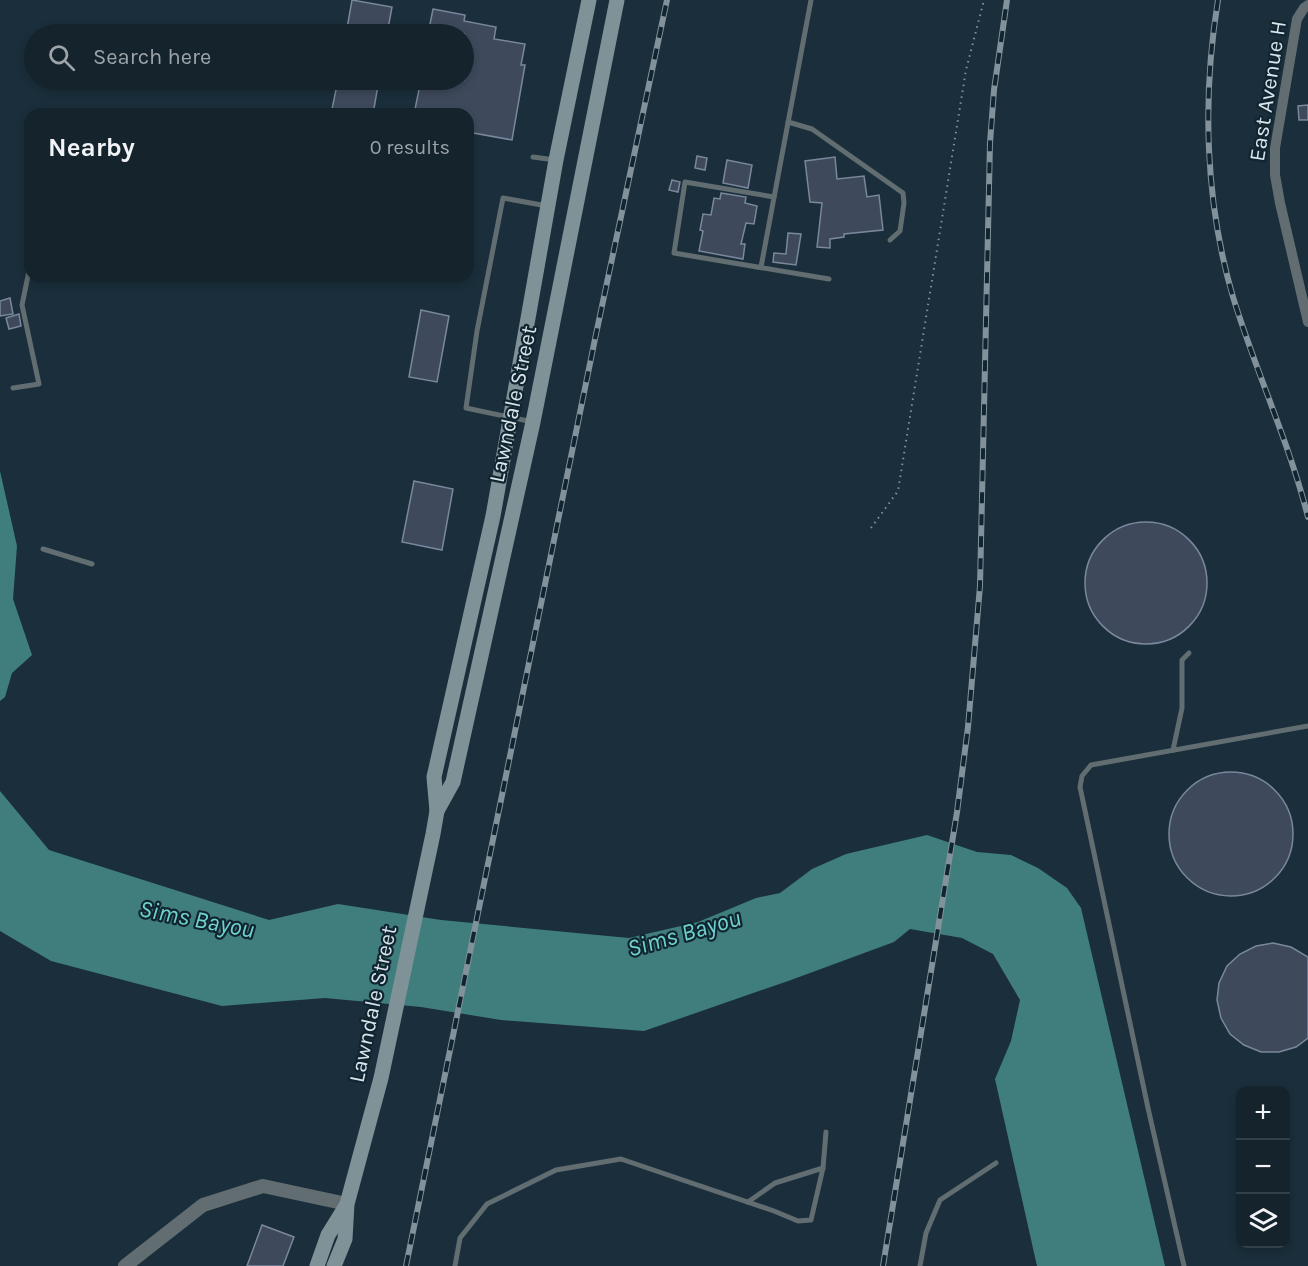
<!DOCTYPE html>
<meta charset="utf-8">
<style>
:root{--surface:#14232c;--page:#1d2b34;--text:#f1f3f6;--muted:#9da4a9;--line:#334048}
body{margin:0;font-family:Karla,sans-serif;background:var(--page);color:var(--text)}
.controls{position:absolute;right:18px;bottom:18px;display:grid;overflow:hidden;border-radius:12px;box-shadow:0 3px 9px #0003}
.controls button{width:54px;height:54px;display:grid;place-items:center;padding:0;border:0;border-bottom:2px solid var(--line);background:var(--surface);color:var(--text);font:30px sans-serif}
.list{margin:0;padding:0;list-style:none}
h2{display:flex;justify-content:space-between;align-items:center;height:78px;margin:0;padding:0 24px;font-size:26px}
h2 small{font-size:20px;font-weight:400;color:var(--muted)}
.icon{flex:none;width:33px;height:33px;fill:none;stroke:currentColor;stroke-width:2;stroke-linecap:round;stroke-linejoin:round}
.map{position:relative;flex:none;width:1308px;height:1266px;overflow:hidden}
.search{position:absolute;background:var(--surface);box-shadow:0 3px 9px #0003;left:24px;top:24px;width:450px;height:66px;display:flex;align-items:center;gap:15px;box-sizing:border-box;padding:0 21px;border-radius:33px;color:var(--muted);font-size:22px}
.panel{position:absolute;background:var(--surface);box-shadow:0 3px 9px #0003;left:24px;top:108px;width:450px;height:174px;border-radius:18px}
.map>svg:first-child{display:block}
</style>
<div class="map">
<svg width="1308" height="1266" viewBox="0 0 1308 1266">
<rect width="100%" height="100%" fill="#1a2f3b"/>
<g fill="#3f7e7c">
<polygon points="0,471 17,546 13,599 32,655 12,673 5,697 0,701"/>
<polygon points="0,791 49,850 269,920 338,904 441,920 629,938 698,922 756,898 780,893 812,869 846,854 927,835 977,852 1011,855 1038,868 1067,888 1081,908 1165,1266 1037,1266 995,1079 1011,1041 1020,1000 993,954 962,938 910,929 894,942 791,980 644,1031 501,1020 421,1007 325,998 222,1006 51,961 0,931"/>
</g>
<g fill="#3e495c" stroke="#7a879c" stroke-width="1.5">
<polygon points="352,0 392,7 387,34 346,34"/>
<polygon points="433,9 465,15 464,21 496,27 494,39 525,44 521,65 525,65 512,140 468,132 468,114 414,114 421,80 464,80 464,34 428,34"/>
<polygon points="338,80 379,80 373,114 331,114"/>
<polygon points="1308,105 1308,120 1299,120 1298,106"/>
<polygon points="697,156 707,158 705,170 695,168"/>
<polygon points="835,157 837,179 864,176 867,197 879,195 883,230 844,234 844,237 830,239 830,248 817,247 822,203 810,202 805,161"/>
<polygon points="727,160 752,165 748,188 723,183"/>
<polygon points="672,180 680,182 678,192 669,190"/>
<polygon points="721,193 746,197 745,203 757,206 754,224 746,223 741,244 745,244 743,259 699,251 703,231 700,230 703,214 711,215 714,198 720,199"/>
<polygon points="788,233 801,234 796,265 773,262 774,253 786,254"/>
<polygon points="10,298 13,314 0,316 0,301"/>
<polygon points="421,310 449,316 437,382 409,377"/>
<polygon points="19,314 21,326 9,329 6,318"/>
<polygon points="414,481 453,489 442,550 402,542"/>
<circle cx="1146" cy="583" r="61"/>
<circle cx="1231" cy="834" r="62"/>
<polygon points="1273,943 1291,947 1308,957 1308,1038 1296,1047 1279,1052 1261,1052 1244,1045 1230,1034 1221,1018 1217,1000 1219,983 1227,966 1240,954 1256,946"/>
<polygon points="262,1225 294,1237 283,1266 247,1266"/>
</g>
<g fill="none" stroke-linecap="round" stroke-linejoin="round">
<polyline stroke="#81919b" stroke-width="2" stroke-dasharray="1.5 4.5" stroke-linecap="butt" points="871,528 898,491 966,70 984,0"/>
<g stroke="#616d70" stroke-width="5">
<polyline points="788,122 812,129 903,193 904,203 900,231 890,240"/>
<polyline points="533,157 555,160"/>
<polyline points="774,197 685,182 674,253 829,279"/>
<polyline points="761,267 811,0"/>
<polyline points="13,388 39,384 22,305 30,266"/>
<polyline points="533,422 466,408 477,331 503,198 547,206"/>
<polyline points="43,549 92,564"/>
<polyline points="1173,750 1182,708 1182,660 1189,653"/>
<polyline points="748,1202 775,1183 823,1168"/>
<polyline points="455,1266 460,1238 487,1204 556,1170 621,1159 774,1211 798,1221 811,1220 823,1168 826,1132"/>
<polyline points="920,1266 926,1233 940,1200 996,1163"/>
<polyline points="1184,1266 1148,1108 1080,787 1082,776 1091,765 1308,726"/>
</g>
<polyline stroke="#616d70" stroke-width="10" points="1308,5 1304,8 1297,19 1275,148 1275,175 1280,203 1308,322"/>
<polyline stroke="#616d70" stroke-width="14" points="125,1266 203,1205 263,1186 347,1204"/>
<g stroke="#7e9297" stroke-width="15">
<polyline points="437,811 453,782 533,422 617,0"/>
<polyline points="317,1266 328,1235 346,1206"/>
<polyline points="334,1266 345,1239 347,1204 381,1078 433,834 437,811 434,777 493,516 556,160 589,0"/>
</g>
<defs>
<g id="rail">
<path d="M1218 0C1202 98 1205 202 1233 297 1256 372 1289 442 1308 517"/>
<polyline points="406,1266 595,339 667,0"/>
<polyline points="883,1266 957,812 968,727 980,586 990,143 994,90 1007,0"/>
</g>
</defs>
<use href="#rail" stroke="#82929c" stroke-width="6"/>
<use href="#rail" stroke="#112531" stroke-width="4" stroke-dasharray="11" stroke-linecap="butt"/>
</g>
<g text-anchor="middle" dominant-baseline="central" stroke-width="4.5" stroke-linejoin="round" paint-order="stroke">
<g font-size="22" fill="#d9e5ed" stroke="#112531">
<text transform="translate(1268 91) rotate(-81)">East Avenue H</text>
<text transform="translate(513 404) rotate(-78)">Lawndale Street</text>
<text transform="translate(373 1004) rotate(-78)">Lawndale Street</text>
</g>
<g font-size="24" font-style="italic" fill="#6fd4d0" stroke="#112531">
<text transform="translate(197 919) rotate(11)">Sims Bayou</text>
<text transform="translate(684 933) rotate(-16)">Sims Bayou</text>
</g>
</g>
</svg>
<div class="controls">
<button>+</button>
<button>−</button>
<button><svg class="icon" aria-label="layers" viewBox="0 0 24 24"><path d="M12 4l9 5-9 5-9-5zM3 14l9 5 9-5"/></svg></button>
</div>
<div class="search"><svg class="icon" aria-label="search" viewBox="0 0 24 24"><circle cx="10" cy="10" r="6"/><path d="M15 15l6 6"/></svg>Search here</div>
<section class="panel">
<h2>Nearby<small>0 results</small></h2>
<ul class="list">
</ul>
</section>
</div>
